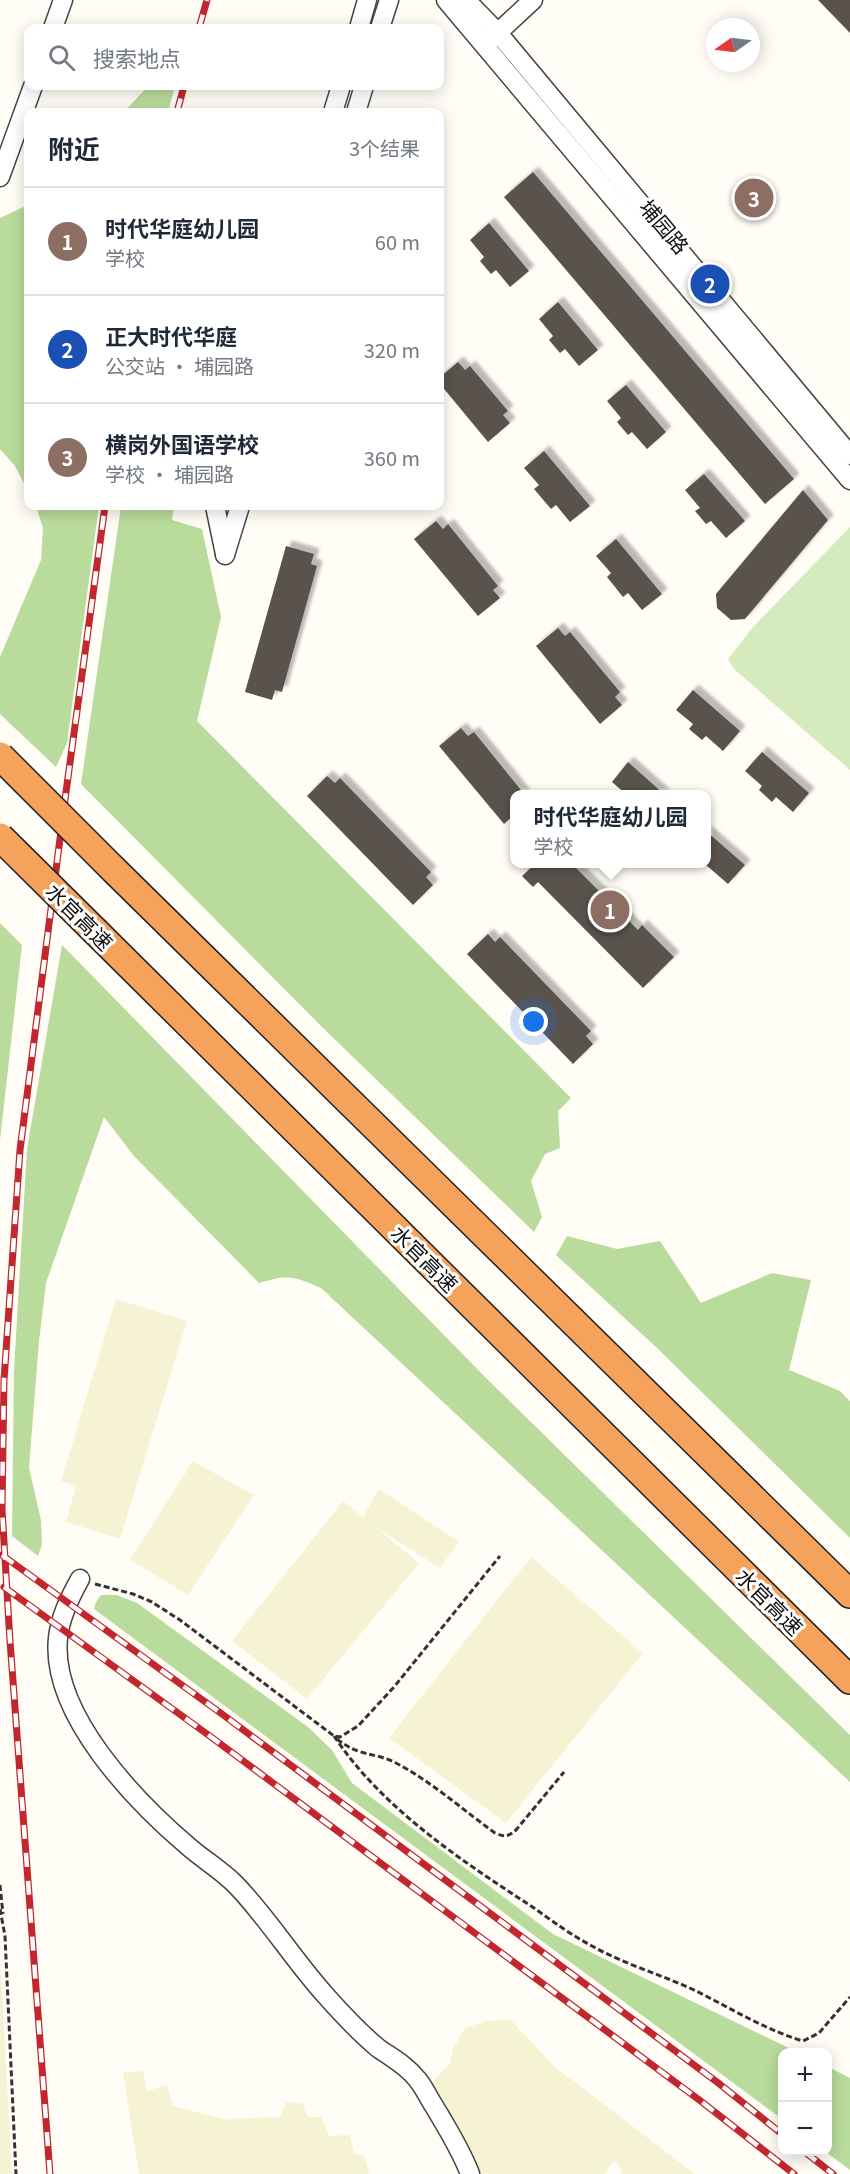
<!DOCTYPE html>
<html lang="zh">
<meta charset="utf-8">
<style>
:root{--surface:#fff;--page:#f6f6f7;--text:#1f2937;--muted:#747a83;--line:#e0e1e3;--accent:#c4262e}
body{margin:0;font-family:Georgia,"Noto Sans SC",serif;background:var(--page);color:var(--text)}
.controls{position:absolute;right:18px;bottom:18px;display:grid;overflow:hidden;border-radius:12px;box-shadow:0 3px 15px #0003}
.controls button{width:54px;height:54px;display:grid;place-items:center;padding:0;border:0;border-bottom:2px solid var(--line);background:var(--surface);color:var(--text);font:30px sans-serif}
.compass{position:absolute;left:706px;top:18px;width:54px;height:54px;border-radius:50%;background:var(--surface);box-shadow:0 3px 15px #0003;rotate:256deg}
.you{position:absolute;left:534px;top:1022px;width:21px;height:21px;margin:-15px;border:4px solid #fff;border-radius:50%;background:#1a73e8;box-shadow:0 0 0 9px #1a73e833}
.badge{display:grid;place-items:center;width:39px;height:39px;border-radius:50%;background:var(--accent);color:#fff;font-size:20px;font-weight:700}
.pin{position:absolute;translate:-50% -50%;border:3px solid #fff;box-shadow:0 2px 6px #0006}
.popup{position:absolute;left:510px;top:790px;width:201px;height:78px;box-sizing:border-box;display:grid;place-content:center;border-radius:12px;background:var(--surface);filter:drop-shadow(0 2px 4px #0005);font-size:20px;white-space:nowrap;color:var(--muted)}
.popup b{font-size:22px;color:var(--text)}
.popup::after{content:'';position:absolute;left:50%;top:100%;margin-left:-12px;border:12px solid transparent;border-top-color:var(--surface)}
.list{margin:0;padding:0;list-style:none}
h2{display:flex;justify-content:space-between;align-items:center;height:78px;margin:0;padding:0 24px;font-size:26px}
h2 small{font-size:20px;font-weight:400;color:var(--muted)}
.list li{display:grid;grid-template-columns:39px 1fr auto;gap:18px;align-items:center;box-sizing:border-box;height:108px;padding:0 24px;border-top:2px solid var(--line)}
.list b{display:block;font-size:22px;white-space:nowrap}
.list p{margin:0;font-size:20px;white-space:nowrap;color:var(--muted)}
.list em{font-size:20px;font-style:normal;color:var(--muted)}
.icon{flex:none;width:33px;height:33px;fill:none;stroke:currentColor;stroke-width:2;stroke-linecap:round;stroke-linejoin:round}
.map{position:relative;flex:none;width:850px;height:2174px;overflow:hidden}
.search{position:absolute;background:var(--surface);box-shadow:0 3px 15px #0003;left:24px;top:24px;width:420px;height:66px;display:flex;align-items:center;gap:15px;box-sizing:border-box;padding:0 21px;border-radius:12px;color:var(--muted);font-size:22px}
.panel{position:absolute;background:var(--surface);box-shadow:0 3px 15px #0003;left:24px;top:108px;width:420px;height:402px;border-radius:12px}
.map>svg:first-child{display:block}
</style>
<div class="map">
<svg width="850" height="2174" viewBox="0 0 850 2174">
<defs>
<filter id="shadow"><feDropShadow dx="5.5" dy="-5.5" stdDeviation="1.5" flood-color="#0004"/></filter>
</defs>
<rect width="100%" height="100%" fill="#fffdf5"/>
<g fill="#f6f3d4">
<polygon points="116,1299 187,1321 120,1539 66,1522 76,1486 61,1481"/>
<polygon points="193,1461 254,1495 188,1595 130,1560"/>
<polygon points="379,1489 459,1542 440,1568 374,1526 419,1563 307,1699 232,1641 343,1501 363,1517"/>
<polygon points="531,1557 643,1653 506,1823 389,1738"/>
<polygon points="0,1954 12,2174 0,2174"/>
<polygon points="511,2020 555,2067 695,2174 620,2174 622,2169 614,2161 604,2174 478,2174 476,2165 461,2135 429,2086 450,2063 453,2049 465,2028 486,2021"/>
<polygon points="143,2071 147,2091 167,2085 173,2106 223,2119 281,2117 286,2102 302,2103 308,2117 321,2117 329,2136 350,2135 354,2154 364,2155 369,2174 139,2174 123,2073"/>
</g>
<polygon fill="#d5ebbd" points="850,527 850,770 734,669 728,659 753,627"/>
<g fill="#b9dc9c">
<polygon points="148,86 175,86 168,112 124,112"/>
<polygon points="28,205 28,491 15,466 0,449 0,218"/>
<polygon points="36,506 99,506 67,743 56,767 0,714 0,657 41,560 43,528"/>
<polygon points="121,506 174,506 172,520 202,529 221,617 197,721 571,1098 558,1111 560,1148 545,1154 531,1181 542,1217 534,1232 323,1028 81,784"/>
<polygon points="0,923 22,945 0,1140"/>
<path d="M62 945 487 1379 850 1735V1782L321 1288C295 1276 287 1274 259 1283L134 1156 104 1117 46 1283 39 1341 29 1468 41 1520 42 1544 38 1556 12 1536 14 1370 27 1149Z"/>
<polygon points="567,1236 617,1249 660,1241 701,1303 772,1273 811,1280 789,1370 840,1391 850,1401 850,1538 656,1347 556,1255"/>
<polygon points="101,1595 117,1595 137,1603 308,1727 332,1750 352,1783 553,1934 797,2052 782,2052 782,2119 94,1609 96,1602"/>
<polygon points="828,2067 850,2078 850,2170 826,2152 828,2152"/>
</g>
<g fill="#5a524d" filter="url(#shadow)">
<polygon points="818,0 850,0 850,33"/>
<polygon points="533,172 794,479 765,504 504,197"/>
<polygon points="489,223 529,271 510,287 496,270 491,274 480,261 484,257 470,240"/>
<polygon points="558,302 598,350 579,366 565,349 560,353 549,340 553,336 539,319"/>
<polygon points="458,362 465,370 470,366 508,411 503,415 510,423 488,442 440,384 440,377"/>
<polygon points="626,385 666,432 647,449 632,432 628,435 617,422 621,418 607,401"/>
<polygon points="544,451 590,506 570,522 556,505 551,509 534,489 539,485 524,468"/>
<polygon points="704,474 745,521 726,538 711,521 706,524 695,511 700,508 685,490"/>
<polygon points="803,490 828,520 745,619 731,620 717,608 716,594"/>
<polygon points="436,521 443,529 448,524 498,586 493,590 500,598 478,616 414,539"/>
<polygon points="616,539 662,594 642,610 628,593 623,597 607,577 611,573 596,556"/>
<polygon points="286,546 314,554 311,564 317,566 282,692 275,690 272,700 245,692"/>
<polygon points="558,628 565,636 570,632 620,692 615,697 622,705 600,724 536,646"/>
<polygon points="693,690 740,731 723,751 706,736 702,740 689,729 693,724 676,710"/>
<polygon points="461,728 468,736 474,732 525,795 514,795 514,815 504,824 439,746"/>
<polygon points="762,752 809,793 793,812 776,797 772,802 759,790 762,786 745,771"/>
<polygon points="628,762 665,795 627,795 612,782"/>
<polygon points="327,776 335,783 340,778 431,872 426,877 433,885 413,905 307,796"/>
<polygon points="706,831 745,865 728,884 706,865"/>
<polygon points="535,864 572,864 638,930 642,925 674,957 643,988 538,882 533,887 522,876"/>
<polygon points="488,934 495,942 500,937 591,1031 586,1036 593,1044 573,1064 467,954"/>
</g>
<g fill="none" stroke-linecap="round" stroke-linejoin="round">
<defs>
<g id="minor">
<polyline points="446,0 850,480"/>
<polyline points="466,0 498,33 850,455"/>
<polyline points="53,28 63,0"/>
<polyline points="359,28 367,0"/>
<polyline points="380,28 389,0"/>
<polyline points="490,40 533,0"/>
<polyline points="333,112 341,86"/>
<polyline points="356,112 364,86"/>
<polyline points="0,177 33,86"/>
<polyline points="215,506 225,554"/>
<polyline points="225,555 240,506"/>
<path d="M80 1579C70 1597 60 1617 58 1638 50 1714 136 1802 189 1847 204 1860 221 1870 235 1884 269 1919 294 1961 327 1997 343 2015 359 2032 378 2048 392 2058 406 2065 417 2079 424 2087 428 2097 434 2106 447 2128 461 2150 470 2174"/>
</g>
<g id="highway">
<polyline points="112,868 850,1594"/>
<polyline points="96,932 850,1680"/>
</g>
</defs>
<use href="#minor" stroke="#444" stroke-width="21"/>
<use href="#highway" stroke="#222" stroke-width="30"/>
<g stroke="#333" stroke-width="3" stroke-dasharray="6 3" stroke-linecap="butt">
<polyline points="95,1584 133,1594 152,1602 180,1620 334,1736 340,1737 358,1726 394,1687 500,1556"/>
<path d="M334 1736C382 1808 459 1859 531 1906 551 1920 571 1935 592 1946 624 1964 659 1974 692 1989 729 2007 763 2029 803 2041L819 2033 850 1997"/>
<path d="M337 1739C359 1757 375 1752 396 1763 432 1782 463 1810 495 1833 505 1837 508 1837 516 1830L564 1772"/>
<polyline points="0,1885 3,1914"/>
<polyline points="0,1909 5,1936 16,2174"/>
</g>
<use href="#minor" stroke="#fff" stroke-width="18"/>
<use href="#highway" stroke="#f5a25d" stroke-width="27"/>
<defs>
<g id="rail">
<polyline points="199,28 207,0"/>
<polyline points="177,112 184,86"/>
<polyline points="2,1555 222,1714 717,2082 782,2134"/>
<polyline points="4,1587 207,1734 702,2102 794,2174"/>
<polyline points="805,2152 833,2174"/>
<polyline points="50,2174 10,1641 2,1509 4,1380 20,1150 66,792 105,506"/>
</g>
</defs>
<use href="#rail" stroke="#c4262e" stroke-width="7"/>
<use href="#rail" stroke="#fff" stroke-width="4.5" stroke-dasharray="14" stroke-linecap="butt"/>
<defs>
<g id="highway-bridge">
<polyline points="0,756 112,868"/>
<polyline points="0,837 96,932"/>
</g>
</defs>
<use href="#highway-bridge" stroke="#222" stroke-width="30" stroke-linecap="butt"/>
<use href="#highway-bridge" stroke="#f5a25d" stroke-width="27"/>
</g>
<g text-anchor="middle" dominant-baseline="central" stroke-width="6" stroke-linejoin="round" paint-order="stroke">
<g font-size="21" fill="#111" stroke="#fff">
<text transform="translate(665 226) rotate(50)">埔园路</text>
<text transform="translate(80 916) rotate(45)">水官高速</text>
<text transform="translate(425 1258) rotate(45)">水官高速</text>
<text transform="translate(770 1601) rotate(45)">水官高速</text>
</g>
</g>
</svg>
<div class="controls">
<button>+</button>
<button>−</button>
</div>
<svg class="compass" viewBox="-18 -18 36 36"><path d="M0-13l5 13h-10z" fill="#e53935"/><path d="M0 13l5-13h-10z" fill="#747a83"/></svg>
<div class="you"></div>
<div class="pin badge" style="left:610px;top:910px;background:#8d6e63">1</div>
<div class="popup"><b>时代华庭幼儿园</b>学校</div>
<div class="pin badge" style="left:710px;top:284px;background:#1a4fb4">2</div>
<div class="pin badge" style="left:754px;top:198px;background:#8d6e63">3</div>
<div class="search"><svg class="icon" aria-label="search" viewBox="0 0 24 24"><circle cx="10" cy="10" r="6"/><path d="M15 15l6 6"/></svg>搜索地点</div>
<section class="panel">
<h2>附近<small>3个结果</small></h2>
<ul class="list">
<li><span class="badge" style="background:#8d6e63">1</span><div><b>时代华庭幼儿园</b><p>学校</p></div><em>60 m</em></li>
<li><span class="badge" style="background:#1a4fb4">2</span><div><b>正大时代华庭</b><p>公交站 · 埔园路</p></div><em>320 m</em></li>
<li><span class="badge" style="background:#8d6e63">3</span><div><b>横岗外国语学校</b><p>学校 · 埔园路</p></div><em>360 m</em></li>
</ul>
</section>
</div>
